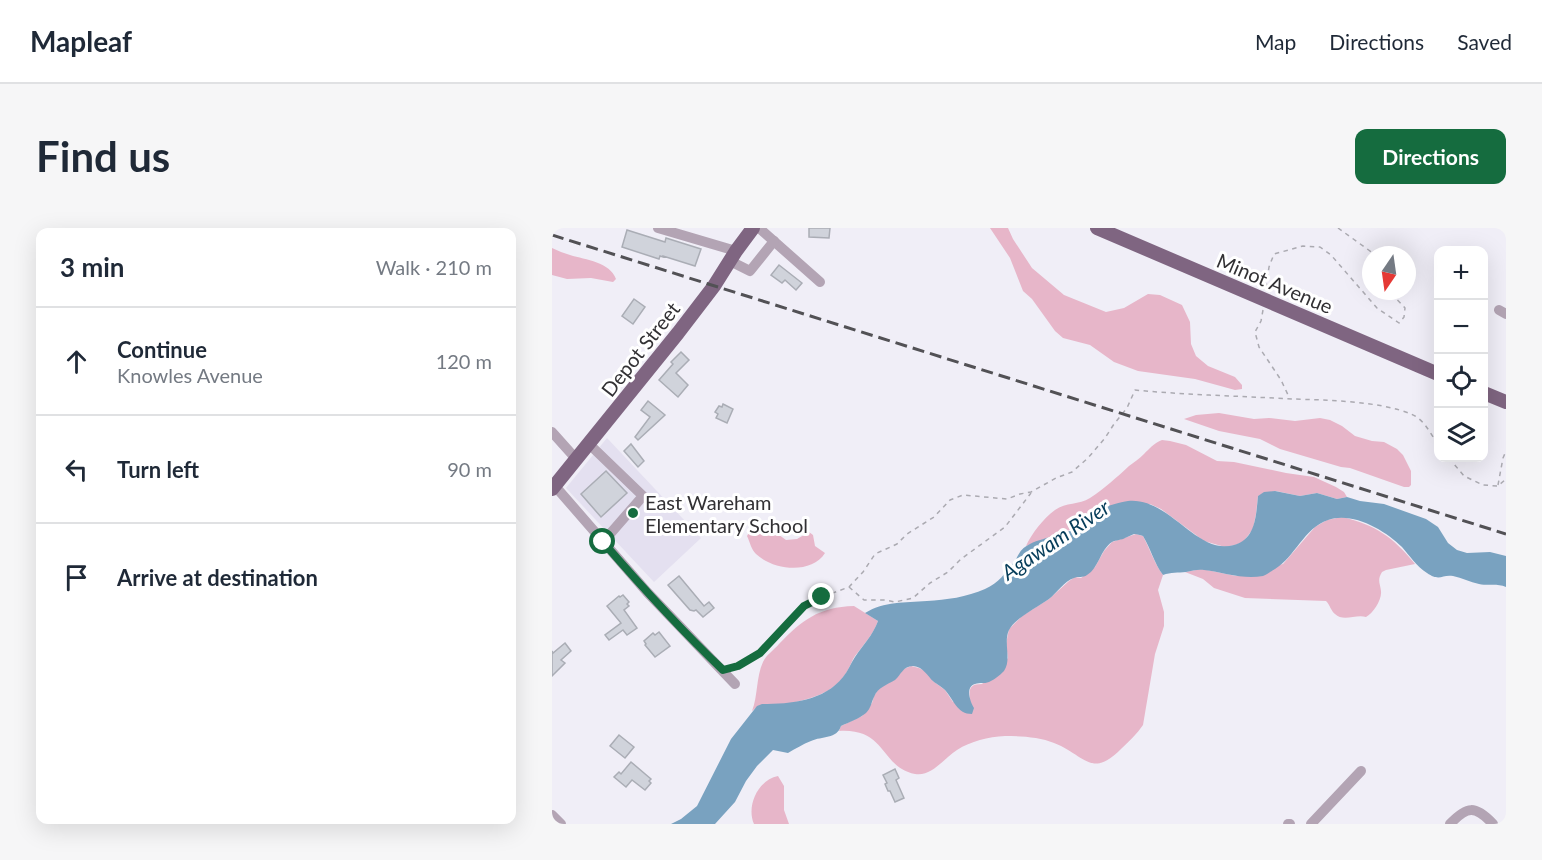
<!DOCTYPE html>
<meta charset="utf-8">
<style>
:root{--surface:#fff;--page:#f6f6f7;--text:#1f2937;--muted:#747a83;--line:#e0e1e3;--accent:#156c3f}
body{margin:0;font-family:Lato,sans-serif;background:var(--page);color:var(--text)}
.controls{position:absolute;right:18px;top:18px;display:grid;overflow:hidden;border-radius:12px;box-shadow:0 6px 24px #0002}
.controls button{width:54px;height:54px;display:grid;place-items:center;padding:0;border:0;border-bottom:2px solid var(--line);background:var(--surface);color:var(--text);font:30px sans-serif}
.compass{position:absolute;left:810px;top:18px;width:54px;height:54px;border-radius:50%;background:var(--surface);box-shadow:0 6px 24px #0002;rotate:193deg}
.stop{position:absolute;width:18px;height:18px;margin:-14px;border:4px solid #156c3f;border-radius:50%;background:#fff}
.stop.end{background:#156c3f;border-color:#fff;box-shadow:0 2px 6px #0008}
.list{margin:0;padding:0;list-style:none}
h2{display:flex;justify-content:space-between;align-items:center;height:78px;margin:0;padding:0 24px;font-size:26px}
h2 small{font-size:20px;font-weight:400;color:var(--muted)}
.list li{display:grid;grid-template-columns:39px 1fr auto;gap:18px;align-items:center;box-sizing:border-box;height:108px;padding:0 24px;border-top:2px solid var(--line)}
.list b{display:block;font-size:22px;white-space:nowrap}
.list p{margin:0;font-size:20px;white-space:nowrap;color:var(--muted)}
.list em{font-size:20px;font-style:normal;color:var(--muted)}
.icon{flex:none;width:33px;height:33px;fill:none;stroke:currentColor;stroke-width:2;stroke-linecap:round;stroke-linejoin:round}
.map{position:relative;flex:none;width:954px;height:596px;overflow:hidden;border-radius:12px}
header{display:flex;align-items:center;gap:36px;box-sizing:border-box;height:84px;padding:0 30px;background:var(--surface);border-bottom:2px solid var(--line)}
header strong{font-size:28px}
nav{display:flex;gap:33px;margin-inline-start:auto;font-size:21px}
.intro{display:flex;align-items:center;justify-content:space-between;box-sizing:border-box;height:144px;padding:0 36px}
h1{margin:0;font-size:42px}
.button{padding:15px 27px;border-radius:12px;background:var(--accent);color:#fff;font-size:21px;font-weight:700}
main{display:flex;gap:36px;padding:0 36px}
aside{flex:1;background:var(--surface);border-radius:12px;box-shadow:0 6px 24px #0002}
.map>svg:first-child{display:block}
</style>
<header>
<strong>Mapleaf</strong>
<nav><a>Map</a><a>Directions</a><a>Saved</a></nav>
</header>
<div class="intro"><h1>Find us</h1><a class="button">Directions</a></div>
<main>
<aside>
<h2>3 min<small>Walk · 210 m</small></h2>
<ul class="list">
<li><svg class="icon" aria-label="ahead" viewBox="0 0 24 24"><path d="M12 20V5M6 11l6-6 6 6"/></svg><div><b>Continue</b><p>Knowles Avenue</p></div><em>120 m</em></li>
<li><svg class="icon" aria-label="left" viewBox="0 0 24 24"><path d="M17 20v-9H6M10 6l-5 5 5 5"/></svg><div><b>Turn left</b></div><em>90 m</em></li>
<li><svg class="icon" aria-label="arrive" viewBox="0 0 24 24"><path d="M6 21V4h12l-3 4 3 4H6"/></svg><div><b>Arrive at destination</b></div></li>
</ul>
</aside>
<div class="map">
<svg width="954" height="596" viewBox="0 0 954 596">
<rect width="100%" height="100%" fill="#f0eef7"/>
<polygon fill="#e4e0f0" points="55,210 149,310 102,354 14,260"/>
<g fill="#e7b6c9">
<polygon points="438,0 456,0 461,11 480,40 512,67 554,84 572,80 596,66 608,67 630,77 638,94 639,116 644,128 656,138 683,149 690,157 690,161 683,162 643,151 586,143 562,134 538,117 511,110 503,103 480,71 471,63 458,30"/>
<path d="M0 20C6 23 12 25 18 27 34 32 58 34 64 51L61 54 39 50 15 51 0 47Z"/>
<polygon points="667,185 702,191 717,190 743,193 768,190 778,192 790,198 803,208 820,213 832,214 845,221 851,227 859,243 859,257 857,259 852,259 798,240 789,239 728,221 708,211 667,203 632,191 644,187"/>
<path d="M610 212 618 213 634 217 665 233 682 234 734 245 762 249 784 259 792 264 795 269 785 271 765 265 748 268 724 263 706 268 704 286 701 301 691 314 683 317 673 319 652 313 609 281 598 276 543 282 523 300 474 318C480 305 491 291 503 282 514 274 527 277 538 270 552 261 565 249 577 238 582 234 587 231 592 226 597 221 602 215 610 212Z"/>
<path d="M790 289C824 297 841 309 863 336L834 342 830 344C825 352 828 355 829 363 830 372 821 385 814 389 804 386 791 394 783 386 779 383 778 377 774 373L693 370 662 360 651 351 633 344 650 341 684 348 731 336 763 299 775 292Z"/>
<path d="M208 299 219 301 234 312 245 311 257 304 261 307 263 318 273 325C259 347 221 342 204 326 199 321 198 314 195 308L200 300Z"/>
<path d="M584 306 591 308C598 321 602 335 611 347L606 362 612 384V398L603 426 591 497C585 506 577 513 569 521 539 551 533 527 502 515 488 509 469 508 453 508 436 509 419 513 405 522 392 530 380 549 363 546 328 539 335 500 287 503L289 498 310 488 320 475 322 468 327 460 342 452 352 441 359 438 367 440 375 444 381 453 393 462 401 474 418 473C417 461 417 456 430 456L456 430 454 416 457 401 470 388 497 371 517 353 523 349 529 350 543 339 552 323 560 314Z"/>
<path d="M302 378 326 393C321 407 312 416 303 428 299 434 297 442 292 448 279 466 259 470 240 475 226 478 210 473 200 483 206 468 204 449 211 434 214 427 222 422 227 416 250 392 267 379 302 378Z"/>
<path d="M226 548 232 558V582L237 596H202C194 578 206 552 226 548Z"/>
</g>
<path fill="#79a2c0" d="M723 263 748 268 765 265 785 271 795 269 808 273 832 276 874 291 886 299 896 315 905 322 915 325 938 324 954 328V359C945 355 937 358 927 356 918 354 910 350 901 348 890 346 888 354 875 345 864 338 858 328 850 319 833 302 800 283 776 292 752 300 743 329 723 341 719 343 715 347 711 348 691 352 671 344 652 342 646 341 640 343 634 344 626 345 619 344 611 347 602 335 599 321 591 308 588 307 585 306 582 306 579 307 576 309 573 310 570 312 564 312 560 314 548 322 547 340 535 347 531 350 526 348 522 350 512 353 505 365 497 371 486 379 463 390 457 402 451 415 460 431 452 443 448 447 442 452 437 454 432 456 428 454 423 456 413 459 418 473 422 480L420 486C405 486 402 472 393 462 390 459 386 457 382 454 375 448 372 439 361 438 351 438 349 447 343 452 335 457 326 459 322 469 319 475 319 480 314 485 307 491 297 494 289 498 285 511 270 508 259 513 251 516 243 521 236 525L221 522 205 538 194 553 183 574 163 596H119L129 591 145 578 179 511 205 478 210 476C239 476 272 473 291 449 296 443 299 435 303 429 311 417 321 407 326 393L313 385C333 373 352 375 375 373 394 372 415 369 433 361 447 355 453 345 462 334 466 329 467 323 473 319 485 310 510 308 524 300 530 296 535 289 541 284 547 280 568 274 576 273 618 269 645 328 682 317 704 311 704 287 706 268L712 264Z"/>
<g fill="#d0d3db" stroke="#aaadb5" stroke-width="1.5">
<polygon points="257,0 278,0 277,10 257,9"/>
<polygon points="75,2 113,14 114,10 149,21 143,38 111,28 111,29 108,28 107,31 70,19"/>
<polygon points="227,37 250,55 244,62 233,52 230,55 219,47"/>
<polygon points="82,71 93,79 81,96 70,88"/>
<polygon points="129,124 137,132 124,145 136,157 126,169 107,152 121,136 119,134"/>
<polygon points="96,173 113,187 86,212 83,209 98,189 89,182"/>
<polygon points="171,176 181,181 175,195 164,190 166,186 163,184 167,178 170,179"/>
<polygon points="79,216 92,233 86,239 72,223"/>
<polygon points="54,243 75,265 49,289 29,266"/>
<polygon points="127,348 152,378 157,374 162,380 151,389 144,382 142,383 138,382 116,357"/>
<polygon points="71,367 77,374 75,376 77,378 72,382 85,400 75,407 71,402 57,412 53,407 69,395 55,378 67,368 68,369"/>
<polygon points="107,404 118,418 103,429 93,417 94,416 92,413 101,405 103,407"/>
<polygon points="13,415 19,423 9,432 13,435 0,448 0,423 1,425"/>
<polygon points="67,507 82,519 73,530 58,518"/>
<polygon points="79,534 99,551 97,553 99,555 93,562 80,552 74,559 62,549 67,544 69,546"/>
<polygon points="343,541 347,550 344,552 352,570 343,574 338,563 336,563 333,556 335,555 331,547"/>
</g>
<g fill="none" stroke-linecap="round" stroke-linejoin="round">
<g stroke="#abaab1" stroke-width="1.5" stroke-dasharray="4.5 4.5" stroke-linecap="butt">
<polyline points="786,0 818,23 821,27"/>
<polyline points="714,60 717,39 722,26 751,18 768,19 779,27 825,80 847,95 852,89 853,80 837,63"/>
<polyline points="711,82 709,93 703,104 707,119 729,152 737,169"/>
<polyline points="897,230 912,248 931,257 946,258 954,251"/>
<polyline points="946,257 951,230 954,223"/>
<polyline points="297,359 312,372 334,372 343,374 361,370 378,355 396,344 409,331 453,299 479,265"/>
<path d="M181 440 186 438 208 425 252 378 270 369 297 359 311 344 323 326 345 316 355 306 382 289 398 272 411 267 455 271 468 266 479 264 504 250 520 244 536 230 553 210 562 196 575 180 583 162C635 167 688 168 740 171 774 172 828 173 859 186 873 192 877 204 886 216"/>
</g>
<g stroke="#b3a4b4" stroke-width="10">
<polyline points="106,0 184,23"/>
<polyline points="207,0 268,54"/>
<polyline points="178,33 198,43 222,13"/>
<polyline points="947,82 954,86"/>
<polyline points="0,204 25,232"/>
<polyline points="37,216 91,268 51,314"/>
<polyline points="3,258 95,364 183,456"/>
<polyline points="0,587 9,596"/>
<polyline points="736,596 738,596"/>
<polyline points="759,596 809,543"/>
<path d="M898 596C915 578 923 577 941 596"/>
</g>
<g stroke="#7f6581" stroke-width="14">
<polyline points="545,0 886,146"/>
<polyline points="932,165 954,174"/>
<polyline points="0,261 126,105 162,58 184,23 201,0"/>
</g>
<polyline stroke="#525155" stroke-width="3" stroke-dasharray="12 6" stroke-linecap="butt" points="0,7 954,306"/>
</g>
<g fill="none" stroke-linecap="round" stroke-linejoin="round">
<path stroke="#156c3f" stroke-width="8" d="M51 314C89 358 129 402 171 442L186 438 208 425 252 378 270 369"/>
</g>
<circle fill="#156c3f" stroke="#fff" stroke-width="2" cx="81" cy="285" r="6"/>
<g text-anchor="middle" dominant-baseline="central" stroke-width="6" stroke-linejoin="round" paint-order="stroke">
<g font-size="20" fill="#323134" stroke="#fff">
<text transform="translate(723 55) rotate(23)">Minot Avenue</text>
<text transform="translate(88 121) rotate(-52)">Depot Street</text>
</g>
<g font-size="20" fill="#323134" stroke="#fff" text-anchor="start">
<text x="93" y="274">East Wareham<tspan x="93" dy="23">Elementary School</tspan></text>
</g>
<g font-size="21" font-style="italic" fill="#053c59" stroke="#fff">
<text transform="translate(503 311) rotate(-34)">Agawam River</text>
</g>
</g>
</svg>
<div class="controls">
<button>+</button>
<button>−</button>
<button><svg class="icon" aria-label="locate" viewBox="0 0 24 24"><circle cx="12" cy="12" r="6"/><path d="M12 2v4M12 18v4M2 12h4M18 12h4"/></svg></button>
<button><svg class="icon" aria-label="layers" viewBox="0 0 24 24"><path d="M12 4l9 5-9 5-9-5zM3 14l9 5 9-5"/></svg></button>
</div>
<svg class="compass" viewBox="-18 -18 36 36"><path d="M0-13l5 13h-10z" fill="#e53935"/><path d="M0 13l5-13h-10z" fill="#747a83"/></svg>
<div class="stop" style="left:51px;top:314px"></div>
<div class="stop end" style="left:270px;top:369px"></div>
</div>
</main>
